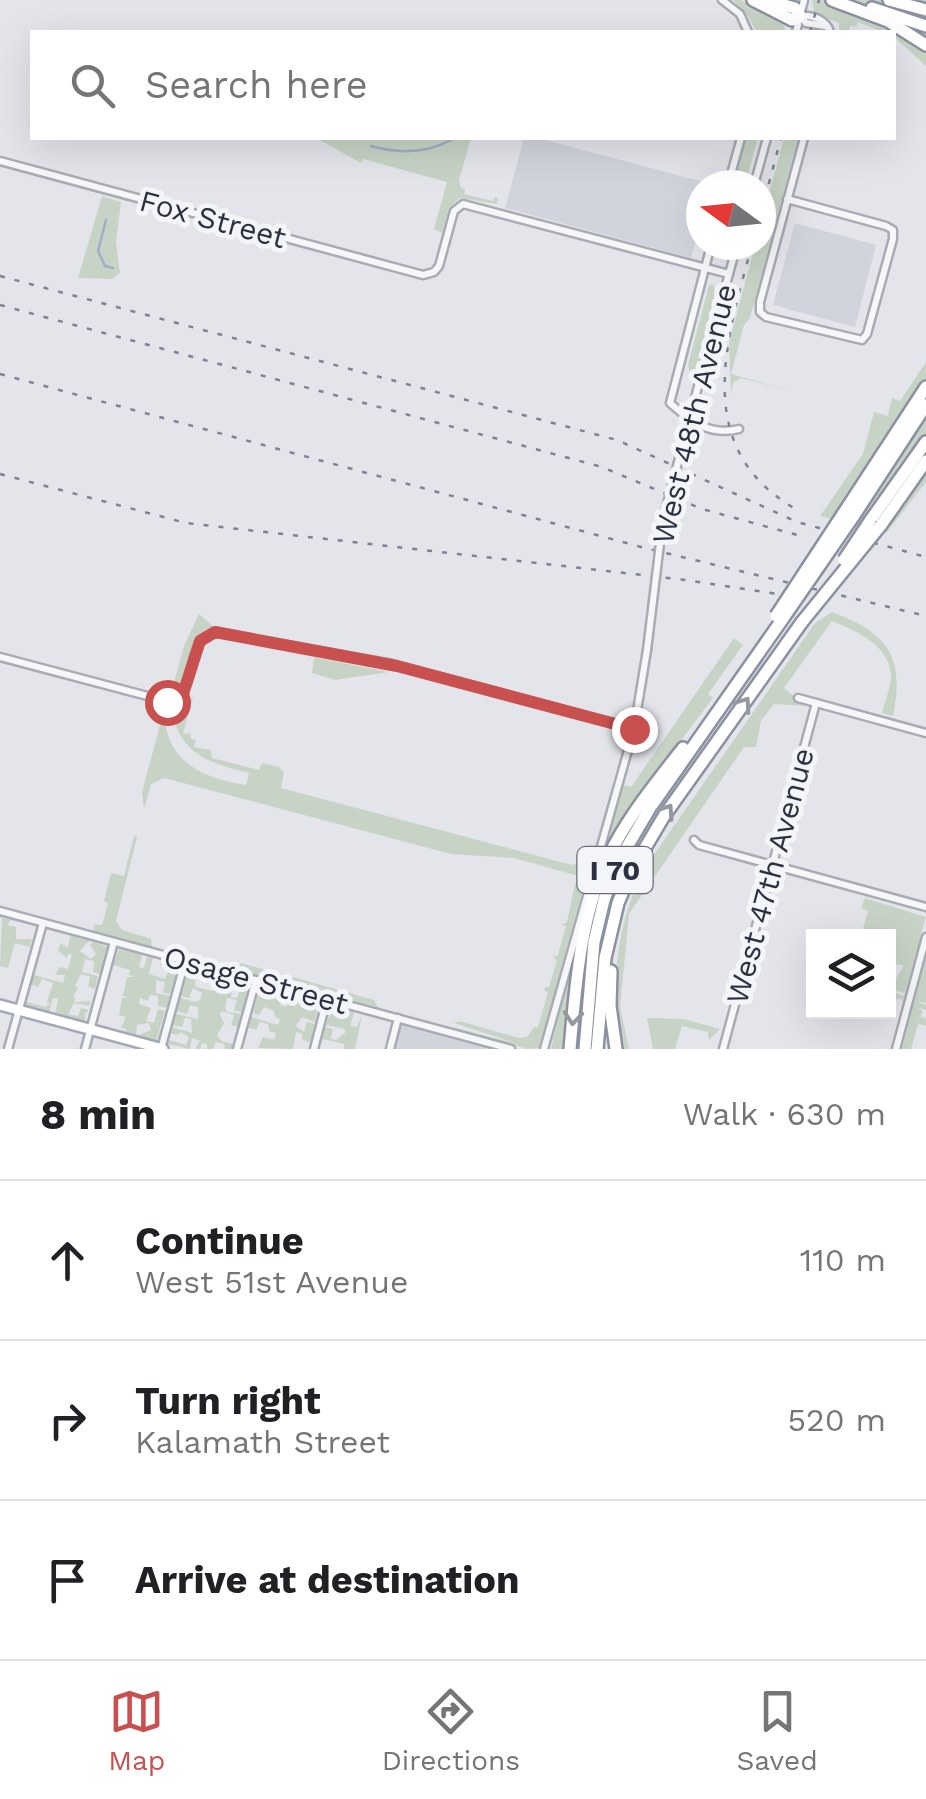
<!DOCTYPE html>
<meta charset="utf-8">
<style>
:root{--surface:#fff;--page:#f2f2f2;--text:#202124;--muted:#757577;--line:#e0e0e0;--accent:#c85150}
body{margin:0;font-family:"Work Sans",sans-serif;background:var(--page);color:var(--text)}
.controls{position:absolute;right:30px;bottom:30px;display:grid;overflow:hidden;border-radius:0px;box-shadow:0 10px 40px #0002}
.controls button{width:90px;height:90px;display:grid;place-items:center;padding:0;border:0;border-bottom:2px solid var(--line);background:var(--surface);color:var(--text);font:50px sans-serif}
.compass{position:absolute;left:686px;top:170px;width:90px;height:90px;border-radius:50%;background:var(--surface);box-shadow:0 10px 40px #0002;rotate:285deg}
.stop{position:absolute;width:30px;height:30px;margin:-22px;border:8px solid #c85150;border-radius:50%;background:#fff}
.stop.end{background:#c85150;border-color:#fff;box-shadow:0 2px 10px #0008}
.list{margin:0;padding:0;list-style:none}
h2{display:flex;justify-content:space-between;align-items:center;height:130px;margin:0;padding:0 40px;font-size:42px}
h2 small{font-size:32px;font-weight:400;color:var(--muted)}
.list li{display:grid;grid-template-columns:65px 1fr auto;gap:30px;align-items:center;box-sizing:border-box;height:160px;padding:0 40px;border-top:2px solid var(--line)}
.list b{display:block;font-size:38px;white-space:nowrap}
.list p{margin:0;font-size:32px;white-space:nowrap;color:var(--muted)}
.list em{font-size:32px;font-style:normal;color:var(--muted)}
.icon{flex:none;width:55px;height:55px;fill:none;stroke:currentColor;stroke-width:2;stroke-linecap:round;stroke-linejoin:round}
.map{position:relative;flex:none;width:926px;height:1049px;overflow:hidden}
.search{position:absolute;background:var(--surface);box-shadow:0 10px 40px #0002;left:30px;right:30px;top:30px;height:110px;display:flex;align-items:center;gap:25px;box-sizing:border-box;padding:0 35px;border-radius:0px;color:var(--muted);font-size:38px}
.sheet{height:610px;background:var(--surface)}
nav{display:flex;justify-content:space-around;align-items:center;box-sizing:border-box;height:140px;border-top:2px solid var(--line);background:var(--surface);font-size:28px;color:var(--muted)}
nav a{display:grid;justify-items:center;gap:5px}
nav .on{color:var(--accent)}
.map>svg:first-child{display:block}
</style>
<div class="map">
<svg width="926" height="1049" viewBox="0 0 926 1049">
<rect width="100%" height="100%" fill="#e4e5eb"/>
<g fill="#d2d4dd">
<polygon points="524,138 538,138 711,184 701,185 701,221 691,258 505,208"/>
<polygon points="795,223 876,245 855,327 773,305"/>
<polygon points="400,1023 495,1049 393,1049"/>
</g>
<g fill="#c7d4c5">
<polygon points="733,0 741,0 782,22 786,32 757,32 745,12"/>
<polygon points="812,0 926,0 926,66 894,37 894,32 883,32 858,22 856,27 850,26 849,32 839,32 839,23 814,13"/>
<polygon points="316,138 471,138 459,180 461,188 465,189 464,194 493,201 495,197 498,198 497,204 460,198 449,208 442,233 434,229 447,182 363,159 361,163"/>
<polygon points="745,138 758,138 745,185 732,185"/>
<polygon points="784,138 798,138 750,318 744,325 731,374 791,391 741,378 733,383 731,394 729,343 755,245 761,245 761,224"/>
<polygon points="102,196 121,202 116,242 120,273 112,279 78,278"/>
<polygon points="713,284 715,293 695,375 690,374 688,365 709,285"/>
<polygon points="926,362 926,482 887,532 820,516 863,454 874,412 888,416 892,398 900,401"/>
<path d="M832 612C888 633 905 656 893 716L882 713C885 701 892 685 891 673 887 644 856 631 832 621L784 688 806 706 774 704 761 721 756 747H744L629 914 620 1007 629 1049H621C609 988 616 929 642 872L815 623Z"/>
<path d="M199 614 214 627C179 637 196 679 170 696L184 646Z"/>
<polygon points="734,638 743,645 708,694 713,698 636,800 602,859 600,856 622,785 631,787"/>
<polygon points="314,658 317,658 389,672 335,680 312,673"/>
<path d="M193 697 183 734 190 733 191 739 196 740 194 747 211 750 212 758 259 770 262 763 279 767 284 772 281 788 572 865 583 861 581 857 587 859 582 877 514 858 451 854 164 778 151 784 144 809 142 792 164 710C165 761 201 778 246 785L249 773C210 763 180 755 172 711Z"/>
<polygon points="134,836 137,837 116,921 122,930 151,939 152,948 95,932 93,928 95,924 102,925 108,903 104,901 111,873 124,876"/>
<polygon points="575,883 581,886 579,891 582,892 539,1048 528,1049 454,1029 452,1027 518,1044 454,1023 459,1021 519,1038 527,1037 534,1027 538,1027 548,992 544,991 545,987 549,987 557,960 553,958 558,955 566,926 561,925 567,922"/>
<polygon points="865,898 926,917 902,1003 902,999 889,1000 890,991 903,996 905,993 890,989 904,965 892,964 893,938 861,936 868,911 861,908"/>
<polygon points="2,918 11,920 7,925 16,927 16,939 32,939 30,947 15,943 8,968 0,966"/>
<polygon points="70,936 89,941 80,951 91,959 96,954 90,945 93,942 107,947 100,974 93,972 94,961 85,959 82,972 98,976 95,989 88,987 90,977 81,974 75,986 78,988 74,995 75,1002 91,1001 89,1006 74,1003 68,1014 78,1016 81,1008 89,1010 85,1014 85,1022 55,1014 58,999 53,998 49,1013 26,1005 26,1002 45,1007 50,1004 47,1002 53,983 42,979 38,987 31,985 34,975 63,983 65,975 55,975 60,967 68,969 72,955 68,954 67,958 58,951 60,943 68,948"/>
<polygon points="119,949 142,955 139,967 144,968 147,957 153,958 149,974 165,979 169,968 160,965 162,961 178,966 170,994 163,993 165,982 156,980 156,993 170,996 166,1008 158,1006 158,996 150,995 148,1001 140,998 139,1004 151,1008 146,1021 154,1023 158,1009 165,1011 156,1042 140,1037 139,1035 151,1030 149,1023 137,1025 136,1037 125,1034 126,1029 121,1028 126,1017 119,1015 122,998 130,998 123,996 127,977 134,977 129,975 130,970 113,965"/>
<polygon points="574,950 577,950 562,1049 551,1049"/>
<polygon points="926,958 926,1003 916,1001 926,1005 926,1010 915,1007 922,1010 921,1017 926,1018 926,1026 918,1024 911,1049 902,1049"/>
<polygon points="241,963 291,977 290,983 293,977 374,1000 378,1007 238,970 236,967"/>
<polygon points="189,969 214,975 211,981 196,975 195,987 214,991 218,986 216,993 222,994 224,988 232,990 231,997 237,998 241,988 222,982 222,977 248,985 242,1012 234,1010 237,1000 227,998 225,1007 227,1012 241,1014 238,1027 231,1025 234,1015 221,1011 220,1015 224,1023 217,1035 221,1041 233,1044 232,1049 225,1049 224,1044 216,1042 213,1049 207,1049 207,1044 202,1043 200,1049 195,1049 200,1041 192,1038 190,1049 168,1044 169,1040 186,1045 189,1037 181,1032 177,1035 171,1033 172,1027 192,1033 191,1019 185,1018 182,1027 173,1025 176,1014 198,1019 198,1007 190,1005 187,1014 177,1011 180,998 196,1002 200,1000 202,993 193,988 189,998 181,996"/>
<polygon points="260,988 284,994 280,1005 287,1007 288,995 319,1004 315,1022 302,1017 296,1026 304,1032 307,1022 315,1024 310,1042 302,1040 302,1034 296,1032 293,1049 258,1048 263,1037 274,1040 276,1033 269,1031 268,1024 260,1022 256,1030 249,1028 251,1017 278,1025 280,1019 275,1017 274,1011 264,1007 259,1015 253,1013"/>
<polygon points="332,1007 354,1013 350,1026 357,1027 362,1015 355,1049 344,1049 344,1044 322,1039 325,1027 333,1029 331,1039 336,1040 345,1033 345,1029 326,1025"/>
<polygon points="647,1018 684,1019 720,1029 709,1040 708,1032 682,1026 675,1049 653,1049"/>
</g>
<g fill="none" stroke-linecap="round" stroke-linejoin="round">
<g stroke="#a1aec9" stroke-width="2.5">
<path d="M371 146C400 154 428 154 454 138"/>
<polyline points="106,220 98,251 105,266 113,268"/>
</g>
<defs>
<g id="minor">
<polyline points="722,0 740,14 748,32"/>
<path d="M801 16C813 15 827 20 830 32"/>
<polyline points="801,17 806,23 825,26"/>
<polyline points="796,32 804,0"/>
<polyline points="0,161 423,275 434,272 439,266 454,211 463,204 729,274"/>
<polyline points="728,185 741,138"/>
<polyline points="754,185 767,138"/>
<polyline points="787,199 886,226 893,230 893,239 867,334 862,340 766,317 760,312 760,302 804,138"/>
<path d="M711 245 670 403C691 422 710 436 739 429"/>
<polyline points="705,360 737,245"/>
<path d="M0 657 170 702C202 690 181 632 221 633L392 664 634 729"/>
<polyline points="798,698 926,733"/>
<polyline points="694,840 699,845 926,907"/>
<polyline points="0,911 511,1049"/>
<polyline points="8,1049 43,923"/>
<polyline points="85,1049 114,942"/>
<polyline points="161,1049 185,961"/>
<polyline points="237,1049 256,980"/>
<polyline points="314,1049 327,999"/>
<polyline points="390,1049 398,1018"/>
<polyline points="544,1049 634,729 647,650"/>
<polyline points="723,1049 816,703"/>
<polyline points="896,1049 926,937"/>
</g>
<polyline id="major" points="0,1005 163,1049"/>
<g id="highway">
<polyline points="753,0 792,20 800,16"/>
<polyline points="765,0 795,8 800,16"/>
<polyline points="832,0 888,21 926,45"/>
<polyline points="889,0 926,10"/>
<polyline points="872,8 926,26"/>
<polyline points="843,514 926,387"/>
<polyline points="853,517 926,405"/>
<polyline points="870,521 926,442"/>
<polyline points="881,525 926,461"/>
<polyline points="611,971 610,1006 616,1049"/>
<path d="M570 1049C576 981 581 905 615 844 634 809 659 779 683 748"/>
<polyline points="585,1049 594,942 604,900 617,864 650,808 784,617"/>
<polyline points="597,1049 605,958 618,903 632,870 664,816 802,622"/>
</g>
</defs>
<use href="#minor" stroke="#a9abb5" stroke-width="11"/>
<use href="#major" stroke="#a3a8b6" stroke-width="14"/>
<use href="#highway" stroke="#8c91a1" stroke-width="16"/>
<use href="#minor" stroke="#f6f7f9" stroke-width="6"/>
<use href="#major" stroke="#fff" stroke-width="9"/>
<use href="#highway" stroke="#fff" stroke-width="11"/>
<g stroke="#7e8394" stroke-width="2.5" stroke-dasharray="5 10" stroke-linecap="butt">
<polyline points="810,32 819,0"/>
<polyline points="761,213 781,138"/>
<path d="M752 245C726 341 689 452 801 512"/>
<polyline points="0,276 617,440 797,522 926,557"/>
<polyline points="0,305 602,467 702,509 801,536"/>
<polyline points="0,374 645,548 926,616"/>
<polyline points="0,474 186,523 686,580 785,595"/>
</g>
<defs>
<polyline id="minor-bridge" points="647,650 663,519 705,360"/>
<g id="highway-bridge">
<polyline points="844,560 870,521"/>
<polyline points="776,616 843,514"/>
<polyline points="784,617 853,517"/>
<polyline points="802,622 881,525"/>
</g>
</defs>
<use href="#minor-bridge" stroke="#a9abb5" stroke-width="11" stroke-linecap="butt"/>
<use href="#highway-bridge" stroke="#8c91a1" stroke-width="16" stroke-linecap="butt"/>
<use href="#minor-bridge" stroke="#f6f7f9" stroke-width="6"/>
<use href="#highway-bridge" stroke="#fff" stroke-width="11"/>
</g>
<defs><path id="oneway-chevron" d="M-2-3.5L2.5 0L-2 3.5" fill="none" stroke-width="1.6" stroke-linecap="round" stroke-linejoin="round" transform="scale(2.5)"/></defs>
<g stroke="#9698a0">
<use href="#oneway-chevron" transform="translate(744 704) rotate(-55)"/>
<use href="#oneway-chevron" transform="translate(667 811) rotate(-56)"/>
<use href="#oneway-chevron" transform="translate(573 1018) rotate(95)"/>
</g>
<g fill="none" stroke-linecap="round" stroke-linejoin="round">
<polyline stroke="#c85150" stroke-width="12" points="167,702 183,694 200,641 215,632 397,666 634,729"/>
</g>
<g text-anchor="middle" dominant-baseline="central" stroke-width="10" stroke-linejoin="round" paint-order="stroke">
<rect fill="#f3f5f8" stroke="#686c79" stroke-width="2.5" x="577.5" y="847" width="75" height="46" rx="8"/>
<g font-size="28" font-weight="bold" fill="#2c3142">
<text x="615" y="870">I 70</text>
</g>
<g font-size="30" fill="#2c3142" stroke="#f3f5f8">
<text transform="translate(213 219) rotate(15)">Fox Street</text>
<text transform="translate(694 414) rotate(-76)">West 48th Avenue</text>
<text transform="translate(770 876) rotate(-75)">West 47th Avenue</text>
<text transform="translate(256 980) rotate(15)">Osage Street</text>
</g>
</g>
</svg>
<div class="controls">
<button><svg class="icon" aria-label="layers" viewBox="0 0 24 24"><path d="M12 4l9 5-9 5-9-5zM3 14l9 5 9-5"/></svg></button>
</div>
<svg class="compass" viewBox="-18 -18 36 36"><path d="M0-13l5 13h-10z" fill="#e53935"/><path d="M0 13l5-13h-10z" fill="#757577"/></svg>
<div class="stop" style="left:167px;top:702px"></div>
<div class="stop end" style="left:634px;top:729px"></div>
<div class="search"><svg class="icon" aria-label="search" viewBox="0 0 24 24"><circle cx="10" cy="10" r="6"/><path d="M15 15l6 6"/></svg>Search here</div>
</div>
<section class="sheet">
<h2>8 min<small>Walk · 630 m</small></h2>
<ul class="list">
<li><svg class="icon" aria-label="ahead" viewBox="0 0 24 24"><path d="M12 20V5M6 11l6-6 6 6"/></svg><div><b>Continue</b><p>West 51st Avenue</p></div><em>110 m</em></li>
<li><svg class="icon" aria-label="right" viewBox="0 0 24 24"><path d="M7 20v-9h11M14 6l5 5-5 5"/></svg><div><b>Turn right</b><p>Kalamath Street</p></div><em>520 m</em></li>
<li><svg class="icon" aria-label="arrive" viewBox="0 0 24 24"><path d="M6 21V4h12l-3 4 3 4H6"/></svg><div><b>Arrive at destination</b></div></li>
</ul>
</section>
<nav>
<a class="on"><svg class="icon" aria-label="map" viewBox="0 0 24 24"><path d="M3 6l6-2 6 2 6-2v14l-6 2-6-2-6 2zM9 4v14M15 6v14"/></svg>Map</a>
<a><svg class="icon" aria-label="directions" viewBox="0 0 24 24"><path d="M12 3l9 9-9 9-9-9zM9 14v-3h6M13 9l2 2-2 2"/></svg>Directions</a>
<a><svg class="icon" aria-label="saved" viewBox="0 0 24 24"><path d="M7 4h10v16l-5-4-5 4z"/></svg>Saved</a>
</nav>
